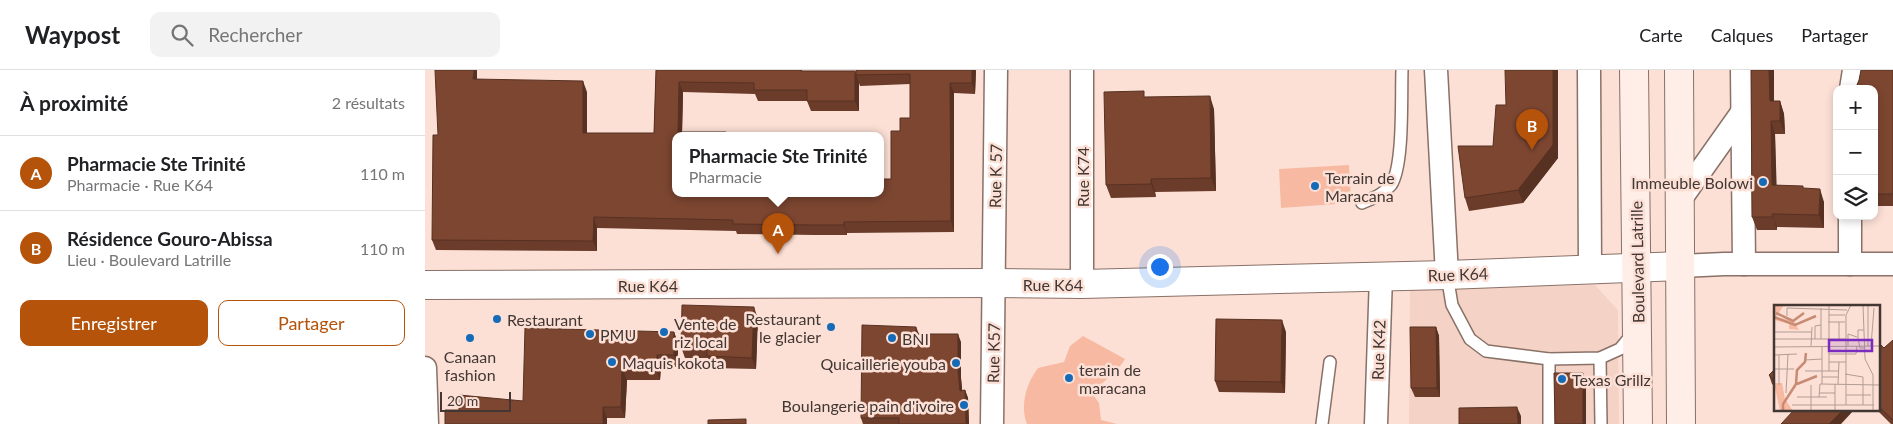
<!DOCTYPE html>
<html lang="fr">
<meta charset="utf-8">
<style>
:root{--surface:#fff;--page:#f2f2f2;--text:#202124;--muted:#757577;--line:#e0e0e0;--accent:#b45309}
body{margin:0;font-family:Lato,sans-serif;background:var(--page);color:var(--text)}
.controls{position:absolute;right:15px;top:15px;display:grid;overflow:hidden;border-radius:10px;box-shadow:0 2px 8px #0003}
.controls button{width:45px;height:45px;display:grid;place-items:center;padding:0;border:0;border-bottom:1px solid var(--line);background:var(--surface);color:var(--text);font:25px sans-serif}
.scale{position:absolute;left:15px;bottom:12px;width:71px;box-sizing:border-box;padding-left:5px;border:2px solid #423733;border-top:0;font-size:14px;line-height:18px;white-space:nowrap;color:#423733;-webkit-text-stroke:4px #fce0d6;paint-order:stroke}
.you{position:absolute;left:734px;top:196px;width:18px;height:18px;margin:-12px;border:4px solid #fff;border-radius:50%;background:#1a73e8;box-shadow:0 0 0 8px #1a73e833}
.badge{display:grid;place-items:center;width:32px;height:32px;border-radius:50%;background:var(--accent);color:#fff;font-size:16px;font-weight:700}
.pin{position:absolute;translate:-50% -41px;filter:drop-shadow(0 1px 2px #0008)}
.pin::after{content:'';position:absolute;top:26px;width:18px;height:15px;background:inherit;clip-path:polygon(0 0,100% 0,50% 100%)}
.popup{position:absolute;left:247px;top:62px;width:212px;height:65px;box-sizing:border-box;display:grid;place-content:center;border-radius:10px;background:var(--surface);filter:drop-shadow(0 1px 4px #0005);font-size:16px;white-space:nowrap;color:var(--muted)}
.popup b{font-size:19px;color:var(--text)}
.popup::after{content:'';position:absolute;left:50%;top:100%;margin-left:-10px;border:10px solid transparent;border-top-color:var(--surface)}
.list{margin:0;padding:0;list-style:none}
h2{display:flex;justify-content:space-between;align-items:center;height:65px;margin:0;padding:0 20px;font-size:21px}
h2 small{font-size:16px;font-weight:400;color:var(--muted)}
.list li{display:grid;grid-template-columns:32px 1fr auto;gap:15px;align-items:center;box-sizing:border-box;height:75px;padding:0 20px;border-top:1px solid var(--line)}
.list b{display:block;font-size:19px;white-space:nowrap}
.list p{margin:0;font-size:16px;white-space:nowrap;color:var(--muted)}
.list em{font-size:16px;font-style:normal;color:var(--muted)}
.actions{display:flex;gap:10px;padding:15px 20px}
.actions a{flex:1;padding:11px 0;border:1px solid var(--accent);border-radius:10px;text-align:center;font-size:18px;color:var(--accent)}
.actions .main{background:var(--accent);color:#fff}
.icon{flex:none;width:28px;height:28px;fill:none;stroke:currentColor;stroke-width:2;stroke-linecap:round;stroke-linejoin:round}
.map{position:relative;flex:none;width:1468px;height:354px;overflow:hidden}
header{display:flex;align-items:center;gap:30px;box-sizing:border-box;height:70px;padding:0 25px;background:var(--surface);border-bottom:1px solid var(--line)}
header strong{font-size:24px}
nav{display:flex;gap:28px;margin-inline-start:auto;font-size:18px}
.search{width:350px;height:45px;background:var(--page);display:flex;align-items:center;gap:12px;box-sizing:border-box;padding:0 18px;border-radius:10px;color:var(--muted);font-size:19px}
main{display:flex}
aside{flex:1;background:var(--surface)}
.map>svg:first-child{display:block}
</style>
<header>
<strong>Waypost</strong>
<div class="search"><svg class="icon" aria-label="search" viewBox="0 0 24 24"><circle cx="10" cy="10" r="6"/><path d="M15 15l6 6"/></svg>Rechercher</div>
<nav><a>Carte</a><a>Calques</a><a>Partager</a></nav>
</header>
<main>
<aside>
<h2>À proximité<small>2 résultats</small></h2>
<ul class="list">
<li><span class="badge">A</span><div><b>Pharmacie Ste Trinité</b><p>Pharmacie · Rue K64</p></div><em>110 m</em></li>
<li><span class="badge">B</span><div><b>Résidence Gouro-Abissa</b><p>Lieu · Boulevard Latrille</p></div><em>110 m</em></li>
</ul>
<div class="actions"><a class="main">Enregistrer</a><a>Partager</a></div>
</aside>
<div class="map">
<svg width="1468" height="354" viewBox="0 0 1468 354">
<rect width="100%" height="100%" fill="#fce0d6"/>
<polygon fill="#f4d2c5" points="1170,215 1193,240 1194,354 984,354 985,218"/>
<g fill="#f7b9a2">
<polygon points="924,95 926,133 856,138 854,99"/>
<path d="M658 266 700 289C692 303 678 311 667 323L674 333 676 350 692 354H602C595 335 601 314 613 298L639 292 645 276Z"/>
</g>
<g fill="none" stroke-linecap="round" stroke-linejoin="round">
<defs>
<g id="service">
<path d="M937 133C948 128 958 125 966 115 979 96 976 26 977 0"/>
<polyline points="1022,205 1027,235 1045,269 1061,281 1124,289 1175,288 1195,279 1208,263"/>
<polyline points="1175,288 1176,354"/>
<polyline points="1124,289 1124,354"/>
<polyline points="897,354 905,292"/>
</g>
<g id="minor">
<polyline points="1011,0 1022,205"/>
<polyline points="1164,0 1165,198"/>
<polyline points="1317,0 1319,194"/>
<polyline points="1426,19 1429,0"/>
<polyline points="1255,130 1318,41"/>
<polyline points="1425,194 1425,146"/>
<polyline points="1256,196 1299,194 1468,194"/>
<polyline points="657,214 657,0"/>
<polyline points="0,298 2,354"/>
<polyline points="567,354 571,0"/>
<polyline points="951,354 956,206"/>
</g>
<polyline id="tertiary" points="0,215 569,213 657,214 1022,205 1256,196"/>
<g id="secondary">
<polyline points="1209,0 1213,354"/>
<polyline points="1254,0 1256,354"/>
</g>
</defs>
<use href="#service" stroke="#897168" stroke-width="14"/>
<use href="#minor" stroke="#897168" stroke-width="25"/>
<use href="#tertiary" stroke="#897168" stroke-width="30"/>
<use href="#secondary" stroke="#897168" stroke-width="30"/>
<use href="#service" stroke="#fff" stroke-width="11"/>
<use href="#minor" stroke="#fff" stroke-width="22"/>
<use href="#tertiary" stroke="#fff" stroke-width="28"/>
<use href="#secondary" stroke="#feeee7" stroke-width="28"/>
</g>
<g fill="#6b3c2a" fill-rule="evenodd">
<path d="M52 0V9L162 22V63H229L231 0H377V1H430L431 4 551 0 550 24 529 23V162L422 163V165H390L312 164 311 161 172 158V181L11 180 7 170 13 65ZM434 13 435 16 485 14V48L475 61 466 109 458 113 250 123V65H302L301 62H257L258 22 330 24 333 31H382L386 41H434Z"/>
<polygon points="1133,0 1133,88 1098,133 1044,141 1040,128 1068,76 1081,35"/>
<polygon points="1326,0 1349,0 1349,31 1355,31 1359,44 1360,64 1350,64 1351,115 1379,119 1399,132 1399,158 1352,157 1352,160 1332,160 1327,147"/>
<polygon points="1468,0 1468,136 1449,136 1449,19"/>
<polygon points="721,27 789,39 791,121 730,122 731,127 686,128 681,115"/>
<polygon points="333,249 331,299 287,298 283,288 260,288 256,277"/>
<polygon points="1011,257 1014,266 1015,327 990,327 986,318"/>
<polygon points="249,262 253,273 253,297 236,296 235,310 202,310 200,348 182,348 182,354 34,340 98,331"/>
<polygon points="861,262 860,323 794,322 790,311"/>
<polygon points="494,264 536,272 536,308 537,320 540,320 543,328 544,354 438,354 436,348"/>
<polygon points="1468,270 1468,354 1466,354 1452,340 1454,340 1454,273 1459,278"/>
<polygon points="1350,299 1350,317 1347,314 1344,305"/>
</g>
<g fill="#573122">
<polygon points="49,0 52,0 52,20 48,9"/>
<polygon points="547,0 551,0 550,24 547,13"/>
<polygon points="1128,0 1133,0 1133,88 1098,133 1093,120"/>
<polygon points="1344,0 1349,0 1349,44 1345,31"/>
<polygon points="430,1 434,13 434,41 430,31"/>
<polygon points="158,11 162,22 162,73 158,63"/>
<polygon points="254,12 258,22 257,65 253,62"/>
<polygon points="525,13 529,23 529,162 526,151"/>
<polygon points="785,26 789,39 791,121 786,108"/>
<polygon points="1355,31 1359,44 1360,64 1355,51"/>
<polygon points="1346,51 1350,64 1352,128 1347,115"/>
<polygon points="726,109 730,122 731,127 726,114"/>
<polygon points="1395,119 1399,132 1399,158 1394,145"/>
<polygon points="1347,144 1352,157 1352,160 1348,147"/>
<polygon points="169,147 172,158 172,181 168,171"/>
<polygon points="419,152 422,163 422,165 419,155"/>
<polygon points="329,237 333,249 331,299 327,288"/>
<polygon points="857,250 861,262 860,323 856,312"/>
<polygon points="491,257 494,264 491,264"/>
<polygon points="1011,257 1014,266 1015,327 1012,318"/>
<polygon points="249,262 253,273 253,297 249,285"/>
<polygon points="533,264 536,272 536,308 538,328 535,321 533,301"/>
<polygon points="232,285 236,296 235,310 231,299"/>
<polygon points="197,298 202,310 200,348 196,337"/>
<polygon points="1158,303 1161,311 1161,354 1158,354"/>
<polygon points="540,320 543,328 544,354 542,354 541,353"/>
<polygon points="178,337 182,348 182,354 178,354"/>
<polygon points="1092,337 1096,346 1096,354 1093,354"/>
<polygon points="1418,340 1429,340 1416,354 1404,354"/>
</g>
<g fill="#7c4631" stroke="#573122">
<polygon points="10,0 49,0 48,9 158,11 158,63 229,63 231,0 376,0 376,1 430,1 430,31 382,31 382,20 329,20 329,13 254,12 253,62 301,62 301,65 250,65 250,123 456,123 456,113 458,113 458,109 466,109 466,61 475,61 475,48 485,48 485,4 431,5 431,0 547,0 547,13 525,13 526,151 419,152 419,155 386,155 308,154 308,150 169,147 168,171 7,170 8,65 13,65"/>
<polygon points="1080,0 1128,0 1128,75 1093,120 1040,128 1033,76 1068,76 1071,35 1081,35"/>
<polygon points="1326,0 1344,0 1345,31 1355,31 1355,51 1346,51 1347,115 1378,116 1378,118 1395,119 1394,145 1347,144 1348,147 1327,147"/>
<polygon points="1436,0 1468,0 1468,124 1449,124 1449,19 1427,19 1432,15 1434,10"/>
<polygon points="719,21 719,27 785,26 786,108 726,109 726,114 681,115 679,22"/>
<polygon points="257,235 329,237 327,288 282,286 282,277 256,277"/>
<polygon points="791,249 857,250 856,312 790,311"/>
<polygon points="437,255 491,257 491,264 533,264 533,301 535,321 540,320 541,353 543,353 543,354 474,354 474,348 436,348"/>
<polygon points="985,257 1011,257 1012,318 986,318"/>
<polygon points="100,258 249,262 249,285 232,285 231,299 197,298 196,337 178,337 178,354 20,354 20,340 34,340 34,325 98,331"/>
<polygon points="1468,270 1468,350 1454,337 1454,273 1459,278"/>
<polygon points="1350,299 1350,312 1344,305"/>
<polygon points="1129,303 1158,303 1158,354 1130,354"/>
<polygon points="1092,337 1093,354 1034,354 1034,338"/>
<polygon points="1369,340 1418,340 1404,354 1356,354"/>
<polygon points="321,349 321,354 283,354 283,350"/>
</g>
<g fill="#156bb8" stroke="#fce0d6" stroke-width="2">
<circle cx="1338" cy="112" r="5"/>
<circle cx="890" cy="116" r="5"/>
<circle cx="72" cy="249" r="5"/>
<circle cx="406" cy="257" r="5"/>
<circle cx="239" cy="262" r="5"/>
<circle cx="165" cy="264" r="5"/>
<circle cx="45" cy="268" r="5"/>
<circle cx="467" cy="268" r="5"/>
<circle cx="187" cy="292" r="5"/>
<circle cx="531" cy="293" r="5"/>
<circle cx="644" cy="308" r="5"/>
<circle cx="1137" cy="309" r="5"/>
<circle cx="539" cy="335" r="5"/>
</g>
<g text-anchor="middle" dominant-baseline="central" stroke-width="5" stroke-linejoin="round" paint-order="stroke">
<g font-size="16" fill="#423733" stroke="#fce0d6">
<text transform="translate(570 106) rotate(-89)">Rue K 57</text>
<text transform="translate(657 107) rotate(-90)">Rue K74</text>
<text transform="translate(1212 192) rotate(-91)">Boulevard Latrille</text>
<text transform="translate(1033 204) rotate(-2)">Rue K64</text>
<text x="628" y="214">Rue K64</text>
<text x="223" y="215">Rue K64</text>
<text transform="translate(953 280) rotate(-88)">Rue K42</text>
<text transform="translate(568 283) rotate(-89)">Rue K57</text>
</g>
<g font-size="16" fill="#423733" stroke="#fce0d6" text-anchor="start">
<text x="900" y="107">Terrain de<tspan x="900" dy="18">Maracana</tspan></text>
<text x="1328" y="112" text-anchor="end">Immeuble Bolowi</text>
<text x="396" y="248" text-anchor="end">Restaurant<tspan x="396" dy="18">le glacier</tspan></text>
<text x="82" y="249">Restaurant</text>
<text x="249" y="253">Vente de<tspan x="249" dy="18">riz local</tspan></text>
<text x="175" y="264">PMU</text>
<text x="477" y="268">BNI</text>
<text x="45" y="286" text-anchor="middle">Canaan<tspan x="45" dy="18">fashion</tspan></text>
<text x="197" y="292">Maquis kokota</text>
<text x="521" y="293" text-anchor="end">Quicaillerie youba</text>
<text x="654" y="299">terain de<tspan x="654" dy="18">maracana</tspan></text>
<text x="1147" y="309">Texas Grillz</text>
<text x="529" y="335" text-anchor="end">Boulangerie pain d'ivoire</text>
</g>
</g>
<g transform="translate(1349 235)">
<rect width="106" height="106" fill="#fce0d6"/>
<path d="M0 0H10L2 12 20 16 25 25 15 24V19L0 15ZM0 78H8L11 94 19 106H6Z" fill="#f7b9a2"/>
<path fill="none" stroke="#c78b74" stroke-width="2.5" d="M2 8 19 16 30 8M0 12 21 20 42 11M23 79 43 71M9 106V99L22 79 23 65 31 57 32 48"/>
<path fill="none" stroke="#b29c95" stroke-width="1" d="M89 0 91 54 99 70V106M94 0V41M55 10H71M13 11V3L73 5M54 17H71M90 25H84V33L86 43H91M0 27H37M0 34H72M41 34V21L47 20M47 34V3M65 34V17M37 41 38 22M74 41V29L83 32M97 41 100 3M0 42 107 41M55 49H82L83 41M0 50 23 49M31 55 48 54M55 57H72M0 64H20M31 66H65M55 66V0M71 69 89 72V100M48 72H64M48 79V42M61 79V106M64 79 65 57M5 80V50M37 80V106M12 88 14 49M45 88H61M72 90H97M23 92H53M45 92 46 79 107 80M18 100H100M72 100V10L77 0"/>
<path fill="#7b2cbf" fill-opacity="0.15" stroke="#7b2cbf" stroke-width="2.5" d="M55 35H98V46H55Z"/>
<rect width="106" height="106" fill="none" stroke="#423733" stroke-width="2.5"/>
</g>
</svg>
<div class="controls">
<button>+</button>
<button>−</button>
<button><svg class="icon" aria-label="layers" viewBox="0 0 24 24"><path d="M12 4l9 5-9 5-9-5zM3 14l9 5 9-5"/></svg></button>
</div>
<div class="scale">20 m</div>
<div class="you"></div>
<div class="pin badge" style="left:353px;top:184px">A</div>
<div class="popup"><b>Pharmacie Ste Trinité</b>Pharmacie</div>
<div class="pin badge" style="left:1107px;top:80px">B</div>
</div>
</main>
